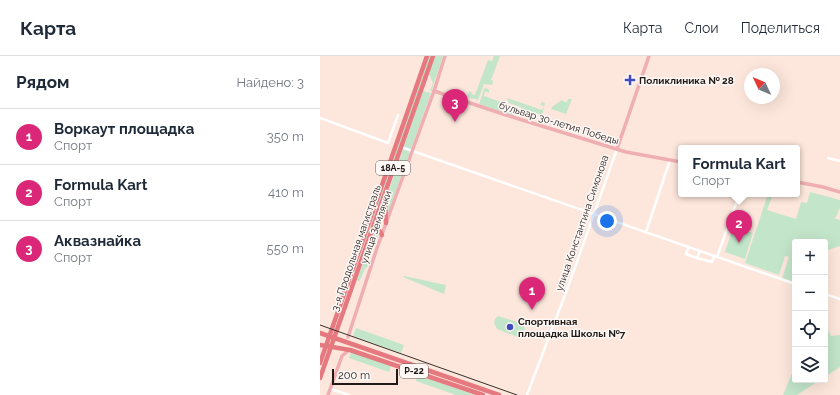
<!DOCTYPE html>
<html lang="ru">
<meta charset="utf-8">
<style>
:root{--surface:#fff;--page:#f6f6f7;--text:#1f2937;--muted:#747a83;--line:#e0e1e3;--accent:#db2777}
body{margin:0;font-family:Raleway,sans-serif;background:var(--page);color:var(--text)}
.controls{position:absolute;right:12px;bottom:12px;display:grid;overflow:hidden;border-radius:4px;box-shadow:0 4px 16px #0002}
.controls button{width:36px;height:36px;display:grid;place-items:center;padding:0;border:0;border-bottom:1px solid var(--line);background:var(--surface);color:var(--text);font:20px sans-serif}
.compass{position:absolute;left:424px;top:12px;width:36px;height:36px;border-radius:50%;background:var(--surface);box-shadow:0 4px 16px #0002;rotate:314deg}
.scale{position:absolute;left:12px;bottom:10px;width:66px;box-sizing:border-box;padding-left:4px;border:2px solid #211915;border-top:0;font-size:11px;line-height:14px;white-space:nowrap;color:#211915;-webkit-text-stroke:3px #fdf8f6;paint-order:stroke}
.you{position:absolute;left:287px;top:165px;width:14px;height:14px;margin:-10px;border:3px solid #fff;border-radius:50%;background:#1a73e8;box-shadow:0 0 0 6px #1a73e833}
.badge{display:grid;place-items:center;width:26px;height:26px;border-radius:50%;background:var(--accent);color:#fff;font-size:13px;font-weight:700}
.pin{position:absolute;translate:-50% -33px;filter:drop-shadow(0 1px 2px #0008)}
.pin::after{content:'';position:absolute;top:21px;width:14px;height:12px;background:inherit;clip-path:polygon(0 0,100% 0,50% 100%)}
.popup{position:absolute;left:358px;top:89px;width:122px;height:52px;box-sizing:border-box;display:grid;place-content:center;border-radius:4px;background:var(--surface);filter:drop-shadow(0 1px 3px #0005);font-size:13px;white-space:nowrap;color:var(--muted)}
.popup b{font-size:15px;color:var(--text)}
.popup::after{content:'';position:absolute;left:50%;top:100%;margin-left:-8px;border:8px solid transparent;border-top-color:var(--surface)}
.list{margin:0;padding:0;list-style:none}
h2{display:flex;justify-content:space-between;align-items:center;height:52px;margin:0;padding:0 16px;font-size:17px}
h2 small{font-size:13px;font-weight:400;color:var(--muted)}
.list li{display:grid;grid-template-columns:26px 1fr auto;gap:12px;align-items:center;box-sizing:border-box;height:56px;padding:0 16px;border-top:1px solid var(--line)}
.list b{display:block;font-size:15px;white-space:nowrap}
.list p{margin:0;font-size:13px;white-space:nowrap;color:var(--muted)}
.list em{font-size:13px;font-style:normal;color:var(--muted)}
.icon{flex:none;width:22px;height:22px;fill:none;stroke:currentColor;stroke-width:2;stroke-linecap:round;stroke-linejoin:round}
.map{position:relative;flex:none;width:520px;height:339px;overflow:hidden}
header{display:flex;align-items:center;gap:24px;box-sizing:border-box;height:56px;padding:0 20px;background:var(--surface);border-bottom:1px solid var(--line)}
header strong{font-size:19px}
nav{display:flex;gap:22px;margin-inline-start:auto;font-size:14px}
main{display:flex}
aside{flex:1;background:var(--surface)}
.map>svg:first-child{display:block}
</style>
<header>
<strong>Карта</strong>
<nav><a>Карта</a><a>Слои</a><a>Поделиться</a></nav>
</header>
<main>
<aside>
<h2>Рядом<small>Найдено: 3</small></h2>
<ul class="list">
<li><span class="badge">1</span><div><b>Воркаут площадка</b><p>Спорт</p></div><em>350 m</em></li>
<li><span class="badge">2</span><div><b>Formula Kart</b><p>Спорт</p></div><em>410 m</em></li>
<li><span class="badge">3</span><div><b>Аквазнайка</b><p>Спорт</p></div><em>550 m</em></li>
</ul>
</aside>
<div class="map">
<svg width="520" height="339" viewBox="0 0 520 339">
<rect width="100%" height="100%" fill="#fde7dc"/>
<g fill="#c3e5ca">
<polygon points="109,0 111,0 32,223 32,222"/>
<polygon points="115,0 123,0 111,36 110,35 113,27 109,18"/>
<polygon points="174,0 180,0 171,24 173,25 172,29 164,28 158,44 147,41 149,35 152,36 151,38 155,39 168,4 172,5"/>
<polygon points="166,32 169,34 169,37 165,35 164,40 187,48 186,50 197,52 198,54 197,58 194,60 159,48 164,33"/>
<polygon points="103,35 111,37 68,157 67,140"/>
<polygon points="187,42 222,54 224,50 220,49 222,46 225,47 222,59 216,57 215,62 199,57 201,51 189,47"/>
<polygon points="248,43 252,43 246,58 231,53 232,51 242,44 244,46 245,45 245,47 246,45 247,47"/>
<polygon points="490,136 520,144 520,152 516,161 514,162 520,164 520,190 508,194 505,197 505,186 475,186 475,226 462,222 469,201 465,200 459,219 425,207 448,138 453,138 447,154 476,163 481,146 487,147"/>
<polygon points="413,171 433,177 425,203 405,196"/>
<path d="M56 175 59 178C55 189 50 199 48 210L45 213 39 226 37 224 54 177Z"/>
<polygon points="84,220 126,229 124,238 83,221"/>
<polygon points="178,260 201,267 205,272 203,278 198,281 177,273 174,267 175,263"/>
<polygon points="505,268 511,280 520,279 520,311 505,321"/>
<polygon points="36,272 84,289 81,297 33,280"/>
<polygon points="31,296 71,310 69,316 29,302"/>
<polygon points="475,310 475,324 500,324 477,339 463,339"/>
<polygon points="98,319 155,339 136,339 96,325"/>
</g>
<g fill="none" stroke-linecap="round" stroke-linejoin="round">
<g stroke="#fff" stroke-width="2.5">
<polyline points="0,62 68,87 78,59"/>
<polyline points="81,91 475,228"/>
<polyline points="508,102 520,105"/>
<polyline points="326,176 350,104"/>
<polyline points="369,191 366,198 377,202"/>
<polyline points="380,195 377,202 392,206 394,200"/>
<polyline points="397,201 418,142 427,138"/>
<polyline points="505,238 520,243"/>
<polyline points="10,333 29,339"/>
<polyline points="207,339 248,231 297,93"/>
</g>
<g stroke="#efafb2" stroke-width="3.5">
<polyline points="114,35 186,59 306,96 361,106"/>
<polyline points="297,93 329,0"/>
<polyline points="477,126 503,131 520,136"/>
<polyline points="28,281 57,192 114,35 125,0"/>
<polyline points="8,339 22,300 29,294"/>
</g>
<g stroke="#e5797f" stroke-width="4.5">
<polyline points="65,139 66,167"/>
<path d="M51 177 55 173C60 174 60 175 62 179"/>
<polyline points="0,277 179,339"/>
<polyline points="0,289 30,294 163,339"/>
<polyline points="0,307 107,0"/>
<polyline points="0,322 113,0"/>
</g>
<polyline stroke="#382f2a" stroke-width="1" points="0,269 197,339"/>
</g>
<g fill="#414bc0" stroke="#fdf8f6" stroke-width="1.5">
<path d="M308 18h4v4h4v4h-4v4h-4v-4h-4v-4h4z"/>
<circle cx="190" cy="271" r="4"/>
</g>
<g text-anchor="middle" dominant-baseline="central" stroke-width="3" stroke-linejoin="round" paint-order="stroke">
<g fill="#fdf8f6" stroke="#635c58" stroke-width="1">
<rect x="56" y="105" width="34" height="14" rx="3"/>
<rect x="80" y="308" width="28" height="14" rx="3"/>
</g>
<g font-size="9" font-weight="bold" fill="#211915">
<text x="73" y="112">18А-5</text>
<text x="94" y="315">Р-22</text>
</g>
<g font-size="10" font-weight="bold" fill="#211915" stroke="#fdf8f6" text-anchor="start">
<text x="319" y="24">Поликлиника № 28</text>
<text x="198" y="265">Спортивная<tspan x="198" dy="12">площадка Школы №7</tspan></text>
</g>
<g font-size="10" fill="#211915" stroke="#fdf8f6">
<text transform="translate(239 67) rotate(17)">бульвар 30-летия Победы</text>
<text transform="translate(262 167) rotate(-71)">улица Константина Симонова</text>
<text transform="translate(56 171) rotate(-71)">улица Землячки</text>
<text transform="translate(36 192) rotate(-71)">3-я Продольная магистраль</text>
</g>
</g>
</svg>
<div class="controls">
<button>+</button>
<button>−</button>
<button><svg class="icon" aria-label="locate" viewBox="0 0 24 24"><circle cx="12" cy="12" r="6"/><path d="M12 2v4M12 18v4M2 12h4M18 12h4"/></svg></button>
<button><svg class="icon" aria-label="layers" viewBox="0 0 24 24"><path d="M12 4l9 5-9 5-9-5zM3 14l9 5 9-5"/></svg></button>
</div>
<svg class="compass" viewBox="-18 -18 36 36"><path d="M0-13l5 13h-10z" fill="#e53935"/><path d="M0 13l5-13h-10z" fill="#747a83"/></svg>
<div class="scale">200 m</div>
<div class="you"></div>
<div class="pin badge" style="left:212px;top:254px">1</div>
<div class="pin badge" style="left:419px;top:187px">2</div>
<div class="popup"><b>Formula Kart</b>Спорт</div>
<div class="pin badge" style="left:135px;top:66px">3</div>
</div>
</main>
